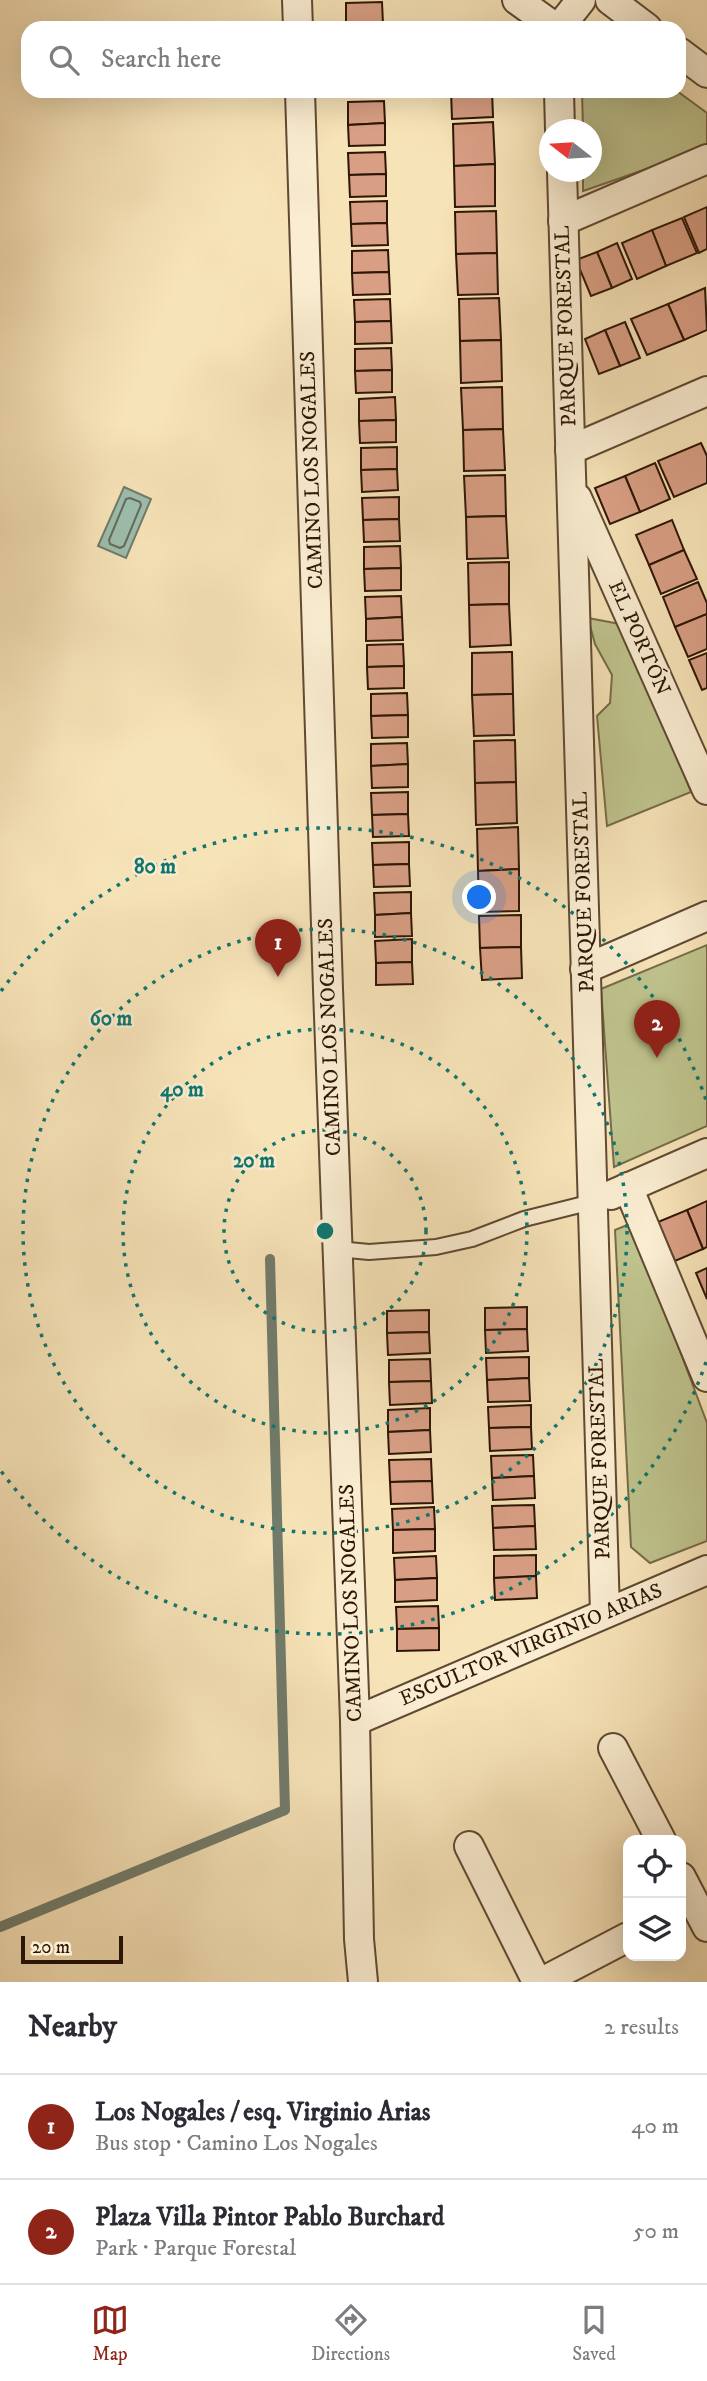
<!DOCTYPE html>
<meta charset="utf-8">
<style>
:root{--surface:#fff;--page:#f7f7f7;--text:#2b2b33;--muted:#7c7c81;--line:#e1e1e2;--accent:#8f2418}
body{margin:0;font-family:"IM FELL DW Pica",serif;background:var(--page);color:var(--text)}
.controls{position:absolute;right:21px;bottom:21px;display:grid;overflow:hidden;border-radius:14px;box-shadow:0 7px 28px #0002}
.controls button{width:63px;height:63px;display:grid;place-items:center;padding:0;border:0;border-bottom:2px solid var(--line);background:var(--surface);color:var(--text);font:35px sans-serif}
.compass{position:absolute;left:539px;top:119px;width:63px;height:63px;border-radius:50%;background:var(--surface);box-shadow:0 7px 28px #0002;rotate:287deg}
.scale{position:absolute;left:21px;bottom:18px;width:102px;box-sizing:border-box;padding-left:7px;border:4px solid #2e1606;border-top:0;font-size:19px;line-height:24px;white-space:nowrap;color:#2e1606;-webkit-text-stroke:5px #faedd1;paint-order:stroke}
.you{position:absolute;left:480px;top:898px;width:24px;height:24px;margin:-18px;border:5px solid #fff;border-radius:50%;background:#1a73e8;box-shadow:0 0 0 10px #1a73e833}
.badge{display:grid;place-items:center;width:46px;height:46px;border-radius:50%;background:var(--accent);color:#fff;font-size:23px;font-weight:700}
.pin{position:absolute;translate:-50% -58px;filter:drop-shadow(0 2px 4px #0008)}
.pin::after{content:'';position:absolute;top:37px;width:24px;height:21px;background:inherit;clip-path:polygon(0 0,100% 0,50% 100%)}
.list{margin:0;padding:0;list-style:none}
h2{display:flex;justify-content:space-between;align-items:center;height:91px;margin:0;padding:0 28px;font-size:30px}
h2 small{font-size:23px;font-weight:400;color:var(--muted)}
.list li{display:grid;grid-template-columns:46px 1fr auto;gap:21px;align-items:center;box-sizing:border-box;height:105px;padding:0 28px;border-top:2px solid var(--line)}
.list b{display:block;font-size:26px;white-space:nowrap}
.list p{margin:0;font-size:23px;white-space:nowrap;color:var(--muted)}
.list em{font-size:23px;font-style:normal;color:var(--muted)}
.icon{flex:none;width:38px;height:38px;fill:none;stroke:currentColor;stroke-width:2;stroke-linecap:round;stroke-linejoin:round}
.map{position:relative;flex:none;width:707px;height:1982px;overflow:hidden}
.search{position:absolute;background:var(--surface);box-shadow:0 7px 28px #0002;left:21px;right:21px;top:21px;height:77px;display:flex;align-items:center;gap:18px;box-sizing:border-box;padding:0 24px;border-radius:21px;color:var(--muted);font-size:26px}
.sheet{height:301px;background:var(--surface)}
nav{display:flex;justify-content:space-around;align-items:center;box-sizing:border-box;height:98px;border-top:2px solid var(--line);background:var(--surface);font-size:19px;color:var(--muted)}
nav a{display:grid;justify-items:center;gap:4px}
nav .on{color:var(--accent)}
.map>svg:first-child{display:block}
</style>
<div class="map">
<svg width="707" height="1982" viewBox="0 0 707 1982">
<rect width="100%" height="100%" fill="#f7e3b8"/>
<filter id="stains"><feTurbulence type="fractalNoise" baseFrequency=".00286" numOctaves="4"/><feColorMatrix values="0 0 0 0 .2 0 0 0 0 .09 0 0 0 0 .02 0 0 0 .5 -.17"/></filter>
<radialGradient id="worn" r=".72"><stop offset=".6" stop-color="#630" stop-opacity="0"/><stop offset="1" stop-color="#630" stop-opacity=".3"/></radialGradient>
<g fill="#bfc38d" stroke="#766c4a" stroke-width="2">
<polygon points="582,91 677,91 707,113 707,148 583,191 583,172 592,172 592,130 583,129"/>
<polygon points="588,618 625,625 691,792 607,826 597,716 610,703 612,675 595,644"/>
<polygon points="707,945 707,1126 614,1167 601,989"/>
<polygon points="632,1223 707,1423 707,1541 650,1563 631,1547 615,1230"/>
</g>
<polygon fill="#9dbeae" stroke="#717b6b" stroke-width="2" points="124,487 151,499 126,558 98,546"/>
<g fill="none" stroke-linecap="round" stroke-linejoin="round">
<polygon stroke="#666a5a" stroke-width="2" points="130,498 140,502 141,505 124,546 120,548 110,544 109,540 126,499"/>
<polyline stroke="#717b6b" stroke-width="10" points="0,1927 285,1810 270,1259"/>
</g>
<g fill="#d99f85" stroke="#2e1606" stroke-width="2">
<polygon points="382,2 383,24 346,25 346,3"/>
<polygon points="348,91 385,91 385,96 348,97"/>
<polygon points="451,91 492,91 493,117 452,119"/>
<polygon points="384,101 385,123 348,125 348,102"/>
<polygon points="493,122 495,164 454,166 453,124"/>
<polygon points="385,123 385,145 349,146 348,125"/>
<polygon points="385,152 386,174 349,175 348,153"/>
<polygon points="495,164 495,206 455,207 454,166"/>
<polygon points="386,174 386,196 350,197 349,175"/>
<polygon points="387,201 387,223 351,224 350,202"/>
<polygon points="707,207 707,249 699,253 684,217"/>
<polygon points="496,211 497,253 456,254 455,212"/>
<polygon points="682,218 697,253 666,266 652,230"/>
<polygon points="387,223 388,245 352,246 351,224"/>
<polygon points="652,230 666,266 637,279 622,243"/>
<polygon points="617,243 632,279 612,288 597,252"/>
<polygon points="388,250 389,272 352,273 352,251"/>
<polygon points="597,252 612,288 591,296 576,260"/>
<polygon points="497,253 498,294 458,295 456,254"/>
<polygon points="389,272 390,294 353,295 352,273"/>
<polygon points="705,288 707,330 684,340 668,304"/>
<polygon points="499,298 501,340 460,341 459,299"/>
<polygon points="390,299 391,321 355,322 354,300"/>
<polygon points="668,304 684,340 647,355 631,319"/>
<polygon points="391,321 392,343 355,344 355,322"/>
<polygon points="625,322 640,358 620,366 605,330"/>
<polygon points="605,330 620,366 599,374 585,339"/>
<polygon points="501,340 502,381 461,383 460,341"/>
<polygon points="391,348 392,370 355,371 355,349"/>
<polygon points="392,370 392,392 356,393 355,371"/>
<polygon points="502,387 503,429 463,430 461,388"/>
<polygon points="395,397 396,420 359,421 359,399"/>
<polygon points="396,420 396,442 360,443 359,421"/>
<polygon points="503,429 505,470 464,471 463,430"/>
<polygon points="701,443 707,456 707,483 674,497 658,461"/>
<polygon points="397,447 397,469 361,470 361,448"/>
<polygon points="655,463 670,499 640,512 625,476"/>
<polygon points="397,469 398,490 362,492 361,470"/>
<polygon points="505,475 506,516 466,517 464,476"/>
<polygon points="625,476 640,512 610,524 595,488"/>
<polygon points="399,497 399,519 363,520 362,498"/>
<polygon points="506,516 508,558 467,559 466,517"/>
<polygon points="399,519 400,541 364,542 363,520"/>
<polygon points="672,520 684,550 649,565 636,535"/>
<polygon points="400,546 401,568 364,569 364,547"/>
<polygon points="684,550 697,579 661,594 649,565"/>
<polygon points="509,562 509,604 469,605 468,563"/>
<polygon points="401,568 401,590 365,591 364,569"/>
<polygon points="698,582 707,603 707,614 675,627 663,597"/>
<polygon points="401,596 402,617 366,619 365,597"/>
<polygon points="509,604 511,645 470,647 469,605"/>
<polygon points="707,614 707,649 688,657 675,627"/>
<polygon points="402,617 403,640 366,641 366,619"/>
<polygon points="403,644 404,666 367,667 367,645"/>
<polygon points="512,652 513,694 472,695 472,653"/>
<polygon points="707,653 707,688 702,690 689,660"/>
<polygon points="404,666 404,688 368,689 367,667"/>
<polygon points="407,693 408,715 371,716 371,694"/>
<polygon points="513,694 514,735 474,736 472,695"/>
<polygon points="408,715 408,737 372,738 371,716"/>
<polygon points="515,740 516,782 475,783 474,741"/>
<polygon points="407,743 408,764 371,766 371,744"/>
<polygon points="408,764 408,787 372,788 371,766"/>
<polygon points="516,782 517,823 476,825 475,783"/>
<polygon points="408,792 408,814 372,815 371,793"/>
<polygon points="408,814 409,836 373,837 372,815"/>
<polygon points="518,827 519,869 478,871 477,829"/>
<polygon points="409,842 409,864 373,865 372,843"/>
<polygon points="409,864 410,886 374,887 373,865"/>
<polygon points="519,869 519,911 479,912 478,871"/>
<polygon points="411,892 411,913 375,915 374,893"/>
<polygon points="411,913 412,936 375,937 375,915"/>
<polygon points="521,915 521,947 480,948 479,916"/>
<polygon points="412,939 412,962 376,963 375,941"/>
<polygon points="521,947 522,978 482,980 480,948"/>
<polygon points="412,962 413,984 376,985 376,963"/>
<polygon points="707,1201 707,1247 703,1249 687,1210"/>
<polygon points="687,1210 703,1249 675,1261 658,1222"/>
<polygon points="707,1268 707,1299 696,1273"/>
<polygon points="527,1307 527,1329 485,1330 485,1308"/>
<polygon points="429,1310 429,1332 387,1333 387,1311"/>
<polygon points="527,1329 528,1351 486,1353 485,1330"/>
<polygon points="429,1332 430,1353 388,1355 387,1333"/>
<polygon points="529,1357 529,1378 487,1380 486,1358"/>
<polygon points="430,1359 431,1381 389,1382 389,1360"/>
<polygon points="529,1378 530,1401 488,1402 487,1380"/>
<polygon points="431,1381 432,1403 390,1405 389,1382"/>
<polygon points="531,1405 531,1427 489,1428 488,1407"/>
<polygon points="430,1408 430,1430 388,1432 388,1410"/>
<polygon points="531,1427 532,1449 490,1451 489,1428"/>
<polygon points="430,1430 431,1452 389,1454 388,1432"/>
<polygon points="533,1455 534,1476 492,1478 491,1456"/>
<polygon points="431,1459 432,1481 390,1482 389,1460"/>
<polygon points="534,1476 535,1498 493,1500 492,1478"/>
<polygon points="432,1481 433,1503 391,1504 390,1482"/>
<polygon points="534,1505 535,1526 493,1528 492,1506"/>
<polygon points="434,1507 435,1529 393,1530 392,1509"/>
<polygon points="535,1526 536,1549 494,1550 493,1528"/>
<polygon points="435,1529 435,1551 393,1553 393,1530"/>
<polygon points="536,1555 536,1576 494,1578 494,1556"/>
<polygon points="436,1556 437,1578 395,1580 394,1558"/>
<polygon points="536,1576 537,1598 495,1600 494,1578"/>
<polygon points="437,1578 437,1600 395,1602 395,1580"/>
<polygon points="438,1606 439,1628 397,1629 396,1607"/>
<polygon points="439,1628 439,1650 397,1651 397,1629"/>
</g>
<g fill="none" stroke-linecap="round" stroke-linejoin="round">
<defs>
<polyline id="lane" points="338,1249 369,1252 436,1247 472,1239 524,1219 592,1202"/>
<g id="street">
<polyline points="297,0 298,28"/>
<polyline points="517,0 556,28"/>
<polyline points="610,0 647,28"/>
<polyline points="559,28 581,0"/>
<polyline points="679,52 707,73"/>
<polyline points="300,91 328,989 355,1721 359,1939 363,1982"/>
<polyline points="559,91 560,130"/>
<polyline points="562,172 605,1613"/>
<polyline points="563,221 707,159"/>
<polyline points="570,450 707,391"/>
<polyline points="577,498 707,790"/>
<polyline points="585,969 707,916"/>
<polyline points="628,1187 707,1377"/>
<polyline points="611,1195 707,1153"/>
<polyline points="355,1721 707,1570"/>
<polyline points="613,1748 661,1840"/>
<polyline points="469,1846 537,1982"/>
<polyline points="681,1877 707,1927"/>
<polyline points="542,1982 628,1937"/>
</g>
</defs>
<use href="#lane" stroke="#604932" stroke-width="18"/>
<use href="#street" stroke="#604932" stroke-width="32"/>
<use href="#lane" stroke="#faedd1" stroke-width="14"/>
<use href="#street" stroke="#faedd1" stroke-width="28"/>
</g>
<g fill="none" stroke="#0f766e" stroke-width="3.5" stroke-dasharray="3.5 7">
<circle cx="325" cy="1231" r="101"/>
<circle cx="325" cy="1231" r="202"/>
<circle cx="325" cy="1231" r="302"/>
<path d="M706 1362A403 403 0 0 1 1 1471M1 991A403 403 0 0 1 706 1100"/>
</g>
<g text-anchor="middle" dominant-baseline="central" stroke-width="5" stroke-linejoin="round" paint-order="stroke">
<g font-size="21" fill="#2e1606" stroke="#faedd1">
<text transform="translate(566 326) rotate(-92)">PARQUE FORESTAL</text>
<text transform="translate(312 470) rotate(-92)">CAMINO LOS NOGALES</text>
<text transform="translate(639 638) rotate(66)">EL PORTÓN</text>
<text transform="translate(584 892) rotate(-92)">PARQUE FORESTAL</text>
<text transform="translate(330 1037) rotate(-92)">CAMINO LOS NOGALES</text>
<text transform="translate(600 1459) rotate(-92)">PARQUE FORESTAL</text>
<text transform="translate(351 1603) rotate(-92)">CAMINO LOS NOGALES</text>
<text transform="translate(531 1645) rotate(-23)">ESCULTOR VIRGINIO ARIAS</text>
</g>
</g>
<circle cx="325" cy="1231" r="10" fill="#0f766e" stroke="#faedd1" stroke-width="3.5"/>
<g font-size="21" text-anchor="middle" font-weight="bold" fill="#0f766e" stroke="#faedd1" stroke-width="5" stroke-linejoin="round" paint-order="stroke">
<text x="155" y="873">80 m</text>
<text x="111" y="1025">60 m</text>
<text x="182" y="1096">40 m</text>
<text x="254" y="1167">20 m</text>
</g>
<rect width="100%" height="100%" filter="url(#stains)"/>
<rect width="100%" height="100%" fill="url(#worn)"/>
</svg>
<div class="controls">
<button><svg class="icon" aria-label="locate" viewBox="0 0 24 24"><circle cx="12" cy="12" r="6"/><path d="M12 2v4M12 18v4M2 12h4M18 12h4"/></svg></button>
<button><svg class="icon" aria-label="layers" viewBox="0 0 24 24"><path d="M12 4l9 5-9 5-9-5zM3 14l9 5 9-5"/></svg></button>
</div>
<svg class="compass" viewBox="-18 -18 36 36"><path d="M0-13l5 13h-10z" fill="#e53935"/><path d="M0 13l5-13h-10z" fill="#7c7c81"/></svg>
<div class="scale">20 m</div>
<div class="you"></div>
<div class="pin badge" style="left:278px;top:977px">1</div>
<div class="pin badge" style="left:657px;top:1058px">2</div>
<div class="search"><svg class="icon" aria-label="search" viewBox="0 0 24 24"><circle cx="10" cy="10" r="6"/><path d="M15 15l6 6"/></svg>Search here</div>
</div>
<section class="sheet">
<h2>Nearby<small>2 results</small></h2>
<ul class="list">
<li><span class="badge">1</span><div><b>Los Nogales / esq. Virginio Arias</b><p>Bus stop · Camino Los Nogales</p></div><em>40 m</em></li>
<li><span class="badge">2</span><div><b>Plaza Villa Pintor Pablo Burchard</b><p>Park · Parque Forestal</p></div><em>50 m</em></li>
</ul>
</section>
<nav>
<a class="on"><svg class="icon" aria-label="map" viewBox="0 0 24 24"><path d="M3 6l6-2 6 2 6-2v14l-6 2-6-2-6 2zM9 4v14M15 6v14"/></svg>Map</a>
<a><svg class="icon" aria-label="directions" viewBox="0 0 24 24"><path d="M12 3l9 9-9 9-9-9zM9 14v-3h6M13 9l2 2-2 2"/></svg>Directions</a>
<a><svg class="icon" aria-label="saved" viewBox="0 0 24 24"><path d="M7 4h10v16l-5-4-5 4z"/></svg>Saved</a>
</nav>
